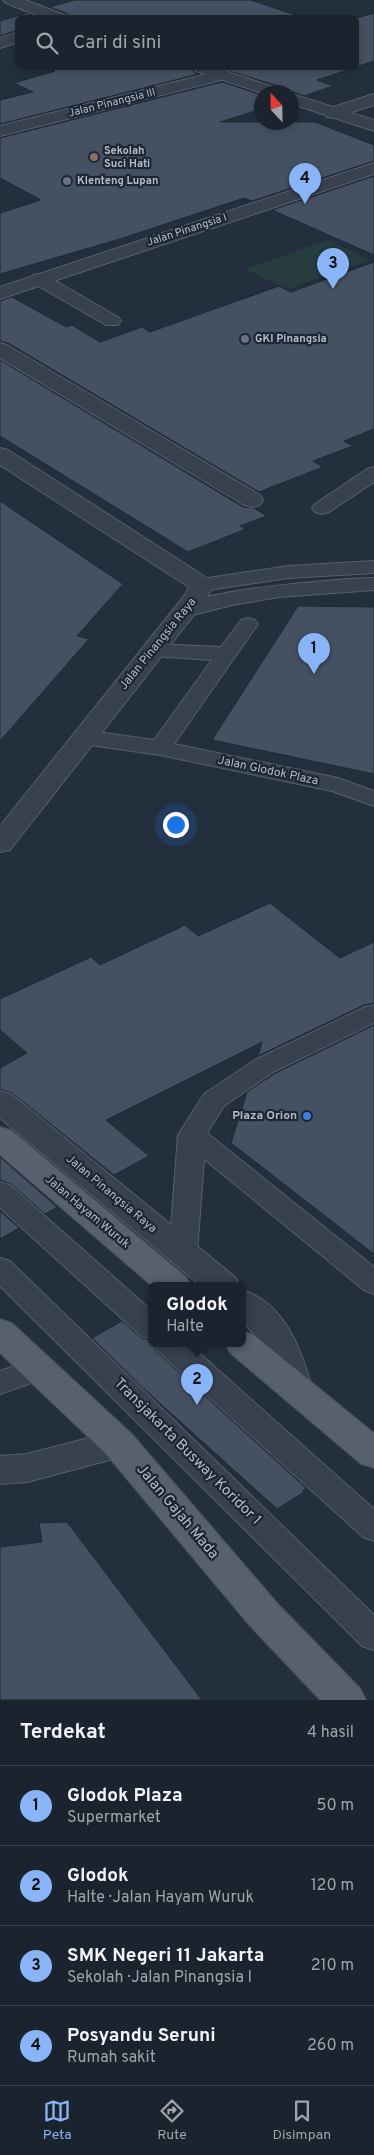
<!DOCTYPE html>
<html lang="id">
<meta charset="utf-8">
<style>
:root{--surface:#1b232e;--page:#242b36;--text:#f1f3f6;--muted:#a0a4aa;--line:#39404a;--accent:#8ab4f8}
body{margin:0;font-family:Overpass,sans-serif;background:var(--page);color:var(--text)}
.compass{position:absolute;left:254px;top:85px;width:45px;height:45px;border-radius:50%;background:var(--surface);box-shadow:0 2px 8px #0003;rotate:338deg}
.you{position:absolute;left:175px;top:824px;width:18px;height:18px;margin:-12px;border:4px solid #fff;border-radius:50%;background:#1a73e8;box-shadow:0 0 0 8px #1a73e833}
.badge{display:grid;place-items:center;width:32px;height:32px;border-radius:50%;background:var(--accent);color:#111;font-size:16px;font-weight:700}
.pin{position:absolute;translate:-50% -41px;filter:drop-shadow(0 1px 2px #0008)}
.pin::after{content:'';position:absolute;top:26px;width:18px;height:15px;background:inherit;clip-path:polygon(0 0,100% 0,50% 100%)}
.popup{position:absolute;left:148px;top:1282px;width:98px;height:65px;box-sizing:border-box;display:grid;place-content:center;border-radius:8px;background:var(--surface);filter:drop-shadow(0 1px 4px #0005);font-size:16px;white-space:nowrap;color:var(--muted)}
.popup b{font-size:19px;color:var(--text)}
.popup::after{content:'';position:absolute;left:50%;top:100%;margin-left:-10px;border:10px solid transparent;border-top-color:var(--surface)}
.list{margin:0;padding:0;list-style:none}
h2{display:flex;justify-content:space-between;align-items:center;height:65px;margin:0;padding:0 20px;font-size:21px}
h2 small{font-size:16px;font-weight:400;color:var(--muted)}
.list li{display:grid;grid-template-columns:32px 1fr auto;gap:15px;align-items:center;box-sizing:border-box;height:80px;padding:0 20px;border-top:1px solid var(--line)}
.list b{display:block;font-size:19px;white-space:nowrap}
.list p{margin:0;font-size:16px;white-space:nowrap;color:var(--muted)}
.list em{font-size:16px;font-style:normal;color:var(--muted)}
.icon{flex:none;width:28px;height:28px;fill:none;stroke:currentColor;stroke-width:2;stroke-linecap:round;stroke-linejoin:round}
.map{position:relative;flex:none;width:374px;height:1700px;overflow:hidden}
.search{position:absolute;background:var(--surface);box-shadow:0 2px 8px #0003;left:15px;right:15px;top:15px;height:55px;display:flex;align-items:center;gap:12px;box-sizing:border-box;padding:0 18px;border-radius:8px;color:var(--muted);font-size:19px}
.sheet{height:385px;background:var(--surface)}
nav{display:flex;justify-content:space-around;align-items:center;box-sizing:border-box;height:70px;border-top:1px solid var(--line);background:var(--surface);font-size:14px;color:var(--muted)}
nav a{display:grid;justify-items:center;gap:2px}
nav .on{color:var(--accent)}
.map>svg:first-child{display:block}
</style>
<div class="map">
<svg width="374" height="1700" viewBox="0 0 374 1700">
<rect width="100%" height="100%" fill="#242f3e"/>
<polygon fill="#263c3f" points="328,240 370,260 288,289 245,269"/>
<g fill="#455162" stroke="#1f2835">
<polygon points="75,0 251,0 304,18 69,18 66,13 49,7"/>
<polygon points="27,13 38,18 18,18 18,30 0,36 0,21"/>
<polygon points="374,13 374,61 356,67 356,18"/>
<polygon points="54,68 192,68 194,72 199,74 0,124 0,100 33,92 14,83 55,71 52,70 58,69"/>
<polygon points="220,68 354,68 317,80 333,86 304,96 293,92 284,92 281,87"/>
<polygon points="222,82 262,95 262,109 220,122 315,122 374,145 374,161 252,201 244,198 120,239 0,274 0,213 41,200 0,178 0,138"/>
<polygon points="374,176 374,255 272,210"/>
<polygon points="374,262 374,429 344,441 353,446 313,461 323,467 259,492 8,343 0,341 0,301 12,297 66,327 72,325 100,342 142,327 150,332 279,286 291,292"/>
<polygon points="0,360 243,507 254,508 267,516 240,526 246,529 188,552 0,436"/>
<polygon points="0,501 123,584 77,636 89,639 0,741"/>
<polygon points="298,606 374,607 374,774 212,740"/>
<polygon points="270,903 340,958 374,942 374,1003 364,1005 258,1056 262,1042 106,1120 149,1156 114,1175 12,1093 0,1089 0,1068 27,1053 0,1030 0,999 91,957 100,965 185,925 198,936"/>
<polygon points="374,1025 374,1254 231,1143 247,1092 274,1074"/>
<polygon points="0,1157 57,1207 45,1214 11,1184 0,1180"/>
<polygon points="0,1211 19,1228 0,1239"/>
<polygon points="122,1321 140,1337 152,1341 158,1353 306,1488 303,1490 304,1492 277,1509 143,1388 92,1338"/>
<polygon points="67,1522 202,1700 0,1700 0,1547 42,1542 39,1523"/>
</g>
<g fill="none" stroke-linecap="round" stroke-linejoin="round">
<defs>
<g id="service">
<polygon points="39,274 45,275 118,317 121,321 118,325 106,325 33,283 31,279 33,275"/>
<polygon points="374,467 374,482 329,512 322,514 315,512 312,508 315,504 367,469"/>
<polygon points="374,561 374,573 288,578 202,591 195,589 192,585 195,581 202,579 288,566"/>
<path d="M374 578V590L279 597 232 605 185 617 178 615 175 611C190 589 343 579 374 578Z"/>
<polygon points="248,618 255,620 258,624 174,744 338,778 374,791 374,806 332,791 160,755 83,744 75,742 72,737 75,732 83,730 154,740 212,660 153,656 145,655 142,650 145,645 153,644 221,647 241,620"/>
<polygon points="374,1005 374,1023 273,1072 224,1106 207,1133 374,1267 374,1294 364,1290 204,1159 197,1253 193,1260 183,1263 173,1260 169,1253 178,1135 204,1094 255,1060 365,1007"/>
<polygon points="0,1182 10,1185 152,1311 152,1339 141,1336 0,1208"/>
<polygon points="0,1258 10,1261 374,1615 374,1650 362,1646 0,1286"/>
<polygon points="155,1344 189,1344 374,1509 374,1541 363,1537 159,1352"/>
<polygon points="37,1358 48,1361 52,1369 48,1377 0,1394 0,1371"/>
</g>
<g id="minor">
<polygon points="18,32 18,42 0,48 0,38"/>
<polygon points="223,70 229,72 231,75 229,78 0,136 0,126"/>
<polygon points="374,94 374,105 333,118 327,117 325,113 327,109"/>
<polygon points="374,163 374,174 0,299 0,287"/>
<polygon points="0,343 7,345 260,495 263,500 260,505 252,507 244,505 0,358"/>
<polygon points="0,448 8,450 210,580 214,585 204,602 10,850 0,852 0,826 185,595 189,587 0,465"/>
<polygon points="0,1091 11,1094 235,1277 240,1286 201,1286 0,1118"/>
<path d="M242 1290C285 1303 301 1349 312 1388L306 1397 294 1401 282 1397 276 1388 263 1344 242 1321Z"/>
<polygon points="119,1430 132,1434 137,1444 132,1454 27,1482 0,1484 0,1456 27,1454"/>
</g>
<g id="tertiary">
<polygon points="3,0 25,0 65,15 67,18 44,18 6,3"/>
<polygon points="194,68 216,68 280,89 282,92 262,93 196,71"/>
<polygon points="292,94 374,120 374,131 292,104"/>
</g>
<g id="primary">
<polygon points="0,1127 11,1130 186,1277 191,1286 152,1286 0,1155"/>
<polygon points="0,1319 12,1323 132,1434 278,1604 360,1688 366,1700 320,1700 250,1626 106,1454 0,1353"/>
<polygon points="242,1331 254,1335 374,1433 374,1468 361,1464 230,1353 225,1344 242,1344"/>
</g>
</defs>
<use href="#service" stroke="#565f6c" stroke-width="2"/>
<use href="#minor" stroke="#565f6c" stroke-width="2"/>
<use href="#tertiary" stroke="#565f6c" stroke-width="2"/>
<use href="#primary" stroke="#414a57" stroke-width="2"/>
<use href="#service" fill="#38414e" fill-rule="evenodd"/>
<use href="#minor" fill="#38414e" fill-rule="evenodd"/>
<use href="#tertiary" fill="#38414e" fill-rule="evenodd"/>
<use href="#primary" fill="#56606e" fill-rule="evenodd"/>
</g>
<circle fill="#8d6e63" stroke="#1d2633" stroke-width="2" cx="94" cy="157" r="5"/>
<g fill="#6b7280" stroke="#1d2633" stroke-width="2">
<circle cx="67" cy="181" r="5"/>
<circle cx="245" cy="339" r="5"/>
</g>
<circle fill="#3f7fe0" stroke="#1d2633" stroke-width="2" cx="307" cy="1116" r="5"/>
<g text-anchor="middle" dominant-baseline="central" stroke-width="4.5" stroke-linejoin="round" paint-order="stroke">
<g font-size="11" fill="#b4bcc9" stroke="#1d2633">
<text transform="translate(112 103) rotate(-14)">Jalan Pinangsia III</text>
<text transform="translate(187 230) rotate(-18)">Jalan Pinangsia I</text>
</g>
<g font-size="11" font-weight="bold" fill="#b4bcc9" stroke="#1d2633" text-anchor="start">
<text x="104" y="151">Sekolah<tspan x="104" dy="13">Suci Hati</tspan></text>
<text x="77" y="181">Klenteng Lupan</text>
<text x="255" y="339">GKI Pinangsia</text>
</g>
<g font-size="12" fill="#b4bcc9" stroke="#1d2633">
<text transform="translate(158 644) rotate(-51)">Jalan Pinangsia Raya</text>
<text transform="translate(268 771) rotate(12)">Jalan Glodok Plaza</text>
<text transform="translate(111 1194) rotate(40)">Jalan Pinangsia Raya</text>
<text transform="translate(87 1212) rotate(40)">Jalan Hayam Wuruk</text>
</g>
<g font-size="12" font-weight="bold" fill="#b4bcc9" stroke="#1d2633" text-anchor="end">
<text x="297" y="1116">Plaza Orion</text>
</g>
<g font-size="15" fill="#b4bcc9" stroke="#1d2633">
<text transform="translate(187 1452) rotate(45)">Transjakarta Busway Koridor 1</text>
<text transform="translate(177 1512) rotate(50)">Jalan Gajah Mada</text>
</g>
</g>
</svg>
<svg class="compass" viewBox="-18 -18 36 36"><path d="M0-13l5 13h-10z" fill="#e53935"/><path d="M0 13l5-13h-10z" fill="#a0a4aa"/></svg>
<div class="you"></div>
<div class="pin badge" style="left:314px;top:674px">1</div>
<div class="pin badge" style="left:197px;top:1405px">2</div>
<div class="popup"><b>Glodok</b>Halte</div>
<div class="pin badge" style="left:333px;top:289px">3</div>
<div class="pin badge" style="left:305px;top:204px">4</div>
<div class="search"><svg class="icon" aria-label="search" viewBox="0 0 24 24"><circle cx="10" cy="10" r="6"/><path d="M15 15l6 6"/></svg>Cari di sini</div>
</div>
<section class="sheet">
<h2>Terdekat<small>4 hasil</small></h2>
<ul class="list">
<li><span class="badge">1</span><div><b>Glodok Plaza</b><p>Supermarket</p></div><em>50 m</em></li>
<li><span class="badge">2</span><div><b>Glodok</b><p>Halte · Jalan Hayam Wuruk</p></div><em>120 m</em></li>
<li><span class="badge">3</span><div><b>SMK Negeri 11 Jakarta</b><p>Sekolah · Jalan Pinangsia I</p></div><em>210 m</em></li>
<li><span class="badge">4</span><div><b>Posyandu Seruni</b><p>Rumah sakit</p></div><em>260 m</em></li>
</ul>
</section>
<nav>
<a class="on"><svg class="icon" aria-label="map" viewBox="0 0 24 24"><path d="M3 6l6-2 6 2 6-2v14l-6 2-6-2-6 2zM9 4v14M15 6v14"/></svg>Peta</a>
<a><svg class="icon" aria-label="directions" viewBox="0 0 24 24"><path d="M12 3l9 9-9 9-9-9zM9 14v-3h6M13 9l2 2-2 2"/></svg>Rute</a>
<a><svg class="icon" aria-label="saved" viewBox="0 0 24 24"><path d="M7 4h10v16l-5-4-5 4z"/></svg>Disimpan</a>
</nav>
